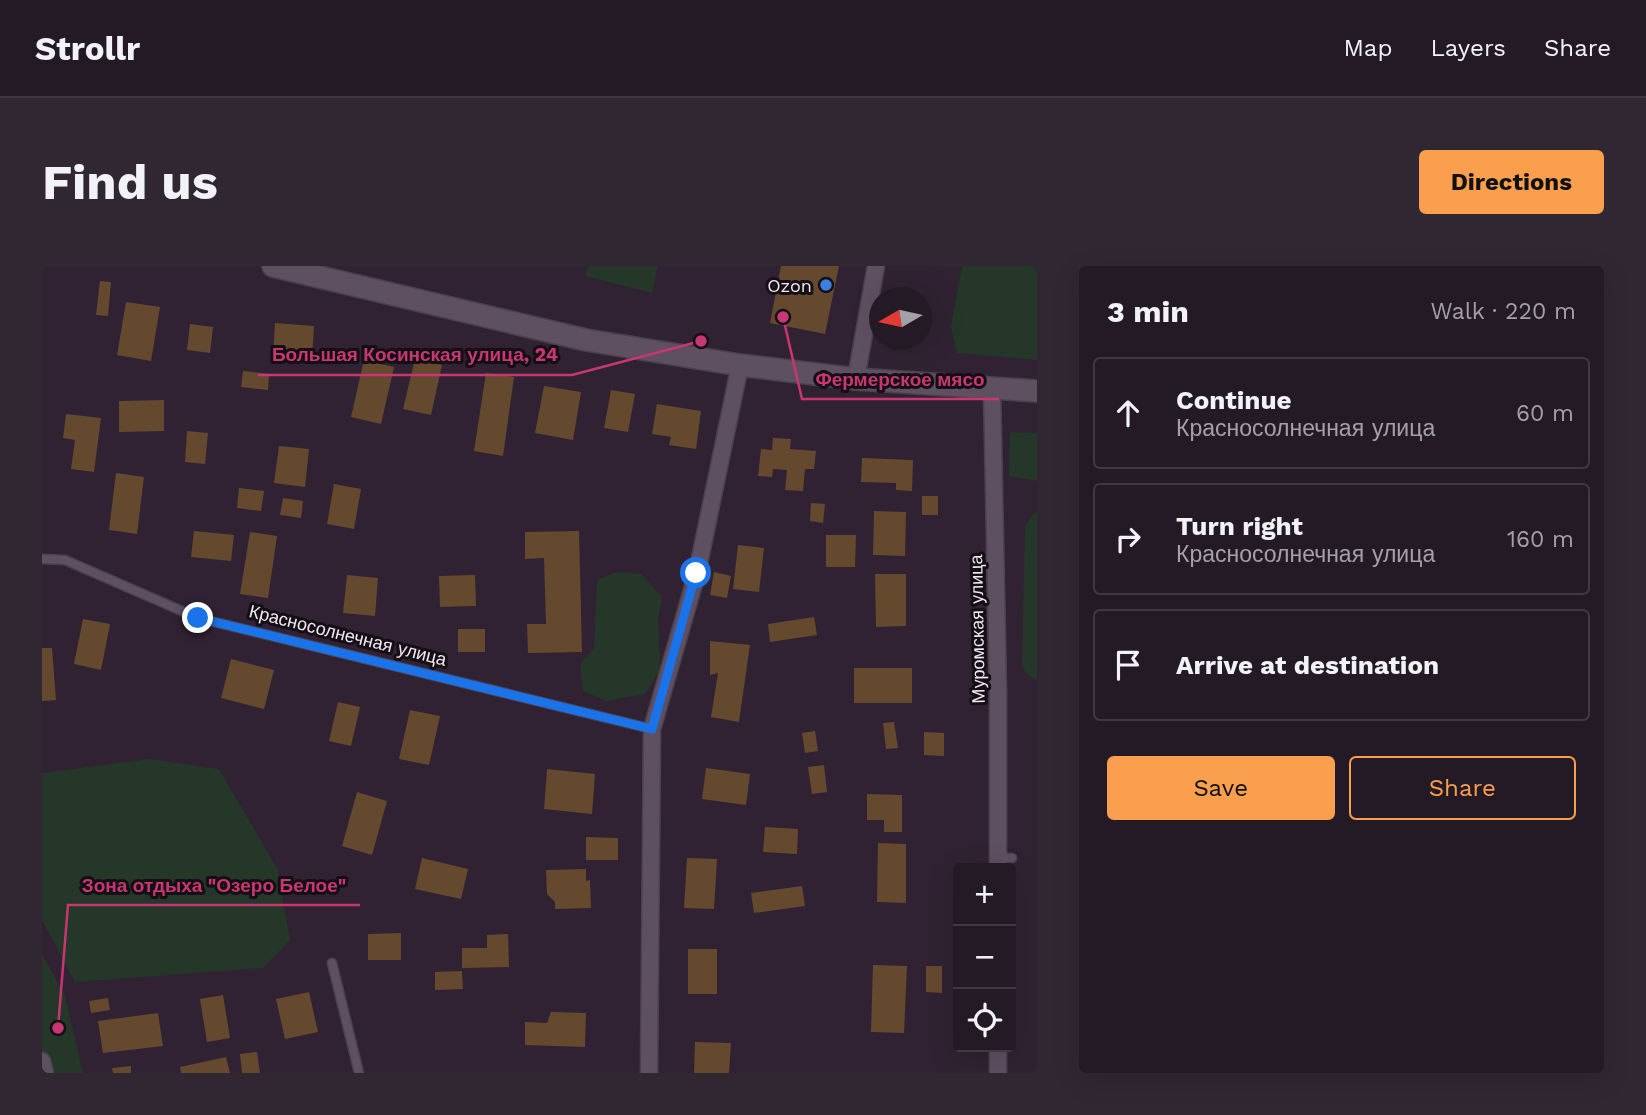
<!DOCTYPE html>
<meta charset="utf-8">
<style>
:root{--surface:#241a26;--page:#302732;--text:#f1f3f6;--muted:#a3a1a7;--line:#413843;--accent:#f99f4d}
body{margin:0;font-family:"Work Sans",sans-serif;background:var(--page);color:var(--text)}
.controls{position:absolute;right:21px;bottom:21px;display:grid;overflow:hidden;border-radius:7px;box-shadow:0 7px 28px #0002}
.controls button{width:63px;height:63px;display:grid;place-items:center;padding:0;border:0;border-bottom:2px solid var(--line);background:var(--surface);color:var(--text);font:35px sans-serif}
.compass{position:absolute;left:827px;top:21px;width:63px;height:63px;border-radius:50%;background:var(--surface);box-shadow:0 7px 28px #0002;rotate:261deg}
.stop{position:absolute;width:21px;height:21px;margin:-16px;border:5px solid #1a73e8;border-radius:50%;background:#fff}
.stop.end{background:#1a73e8;border-color:#fff;box-shadow:0 2px 7px #0008}
.list{margin:0;padding:0;list-style:none}
h2{display:flex;justify-content:space-between;align-items:center;height:91px;margin:0;padding:0 28px;font-size:30px}
h2 small{font-size:23px;font-weight:400;color:var(--muted)}
.list li{display:grid;grid-template-columns:46px 1fr auto;gap:21px;align-items:center;box-sizing:border-box;height:112px;margin:0 14px 14px;padding:0 14px;border:2px solid var(--line);border-radius:7px}
.list b{display:block;font-size:26px;white-space:nowrap}
.list p{margin:0;font-size:23px;white-space:nowrap;color:var(--muted)}
.list em{font-size:23px;font-style:normal;color:var(--muted)}
.actions{display:flex;gap:14px;padding:21px 28px}
.actions a{flex:1;padding:16px 0;border:2px solid var(--accent);border-radius:7px;text-align:center;font-size:24px;color:var(--accent)}
.actions .main{background:var(--accent);color:#111}
.icon{flex:none;width:38px;height:38px;fill:none;stroke:currentColor;stroke-width:2;stroke-linecap:round;stroke-linejoin:round}
.map{position:relative;flex:none;width:995px;height:807px;overflow:hidden;border-radius:7px}
header{display:flex;align-items:center;gap:42px;box-sizing:border-box;height:98px;padding:0 35px;background:var(--surface);border-bottom:2px solid var(--line)}
header strong{font-size:33px}
nav{display:flex;gap:38px;margin-inline-start:auto;font-size:24px}
.intro{display:flex;align-items:center;justify-content:space-between;box-sizing:border-box;height:168px;padding:0 42px}
h1{margin:0;font-size:49px}
.button{padding:18px 32px;border-radius:7px;background:var(--accent);color:#111;font-size:24px;font-weight:700}
main{display:flex;gap:42px;padding:0 42px}
aside{flex:1;background:var(--surface);border-radius:7px;box-shadow:0 7px 28px #0002}
.map>svg:first-child{display:block}
</style>
<header>
<strong>Strollr</strong>
<nav><a>Map</a><a>Layers</a><a>Share</a></nav>
</header>
<div class="intro"><h1>Find us</h1><a class="button">Directions</a></div>
<main>
<div class="map">
<svg width="995" height="807" viewBox="0 0 995 807">
<rect width="100%" height="100%" fill="#302232"/>
<g fill="#243728">
<polygon points="546,0 616,0 610,27 543,10"/>
<polygon points="920,0 995,0 995,94 915,87 909,60"/>
<polygon points="968,166 995,167 995,215 967,210"/>
<polygon points="995,246 995,415 983,406 980,398 983,261 990,249"/>
<polygon points="575,306 599,308 620,331 616,354 618,403 603,428 564,435 541,425 538,397 552,383 555,314"/>
<polygon points="108,493 177,503 236,604 248,674 221,702 33,716 0,654 0,507"/>
<polygon points="0,688 23,730 41,807 0,807"/>
</g>
<g fill="#64492f">
<polygon points="739,0 797,0 783,68 728,57"/>
<polygon points="58,15 69,16 66,50 54,49"/>
<polygon points="84,36 118,41 109,95 75,89"/>
<polygon points="233,57 272,60 270,94 231,91"/>
<polygon points="148,58 171,61 168,87 145,84"/>
<polygon points="373,93 400,99 389,149 361,143"/>
<polygon points="322,94 352,101 339,158 309,151"/>
<polygon points="201,105 227,108 226,124 199,121"/>
<polygon points="444,107 472,111 461,190 432,185"/>
<polygon points="502,120 539,126 531,174 493,167"/>
<polygon points="569,124 593,128 586,166 562,162"/>
<polygon points="122,134 122,165 77,166 77,135"/>
<polygon points="615,138 659,145 654,183 627,179 629,171 610,168"/>
<polygon points="24,148 59,152 52,206 29,203 33,174 21,172"/>
<polygon points="145,165 166,167 163,198 143,196"/>
<polygon points="731,172 749,173 748,183 774,185 772,203 763,203 761,225 743,224 745,204 731,203 730,211 716,210 719,183 730,184"/>
<polygon points="237,180 267,183 263,221 232,217"/>
<polygon points="820,192 871,194 870,225 854,224 854,217 819,216"/>
<polygon points="74,207 102,211 95,268 67,264"/>
<polygon points="292,218 319,223 312,263 285,258"/>
<polygon points="197,222 222,225 219,245 195,242"/>
<rect x="880" y="230" width="16" height="19"/>
<polygon points="241,232 261,235 259,252 238,249"/>
<polygon points="769,237 783,238 781,257 768,255"/>
<polygon points="832,245 864,246 863,290 831,289"/>
<polygon points="152,265 192,269 189,295 149,291"/>
<polygon points="537,265 540,386 486,387 485,358 504,358 502,292 483,293 483,266"/>
<polygon points="208,266 235,270 226,332 198,328"/>
<polygon points="784,269 814,269 813,301 784,301"/>
<polygon points="696,279 722,282 717,326 691,323"/>
<polygon points="672,306 689,310 685,332 668,329"/>
<polygon points="833,308 864,308 864,360 834,361"/>
<polygon points="305,309 336,312 333,350 301,347"/>
<polygon points="433,309 434,340 398,341 397,310"/>
<polygon points="772,351 775,369 728,376 726,358"/>
<polygon points="41,353 68,358 59,404 32,398"/>
<rect x="416" y="363" width="27" height="23"/>
<polygon points="668,375 708,379 697,456 669,451 676,407 668,409"/>
<polygon points="0,382 10,382 14,434 0,435"/>
<polygon points="189,393 232,404 222,443 179,432"/>
<rect x="812" y="402" width="58" height="35"/>
<polygon points="296,436 318,441 309,480 287,475"/>
<polygon points="368,444 398,450 387,499 357,493"/>
<polygon points="852,456 856,482 844,483 841,457"/>
<polygon points="773,465 776,485 763,487 760,467"/>
<polygon points="882,466 902,467 902,490 882,489"/>
<polygon points="782,499 785,526 770,528 766,501"/>
<polygon points="664,502 708,508 704,539 660,533"/>
<polygon points="505,503 553,508 550,548 502,543"/>
<polygon points="315,526 345,535 330,589 300,580"/>
<polygon points="825,528 860,529 860,566 842,566 842,554 825,554"/>
<polygon points="723,561 756,563 755,588 721,586"/>
<polygon points="544,571 576,572 576,594 544,594"/>
<polygon points="836,577 864,578 864,637 835,636"/>
<polygon points="380,592 426,603 419,633 373,623"/>
<polygon points="645,592 675,593 672,643 642,642"/>
<polygon points="544,603 544,615 548,614 549,642 513,643 513,636 505,628 504,604"/>
<polygon points="760,620 763,640 712,647 709,627"/>
<polygon points="359,667 359,694 326,694 326,668"/>
<polygon points="466,668 467,701 420,702 420,682 445,682 445,669"/>
<rect x="646" y="683" width="29" height="45"/>
<polygon points="831,699 865,700 862,767 829,766"/>
<polygon points="884,700 900,700 900,727 884,726"/>
<polygon points="420,705 421,723 393,724 393,706"/>
<polygon points="267,726 276,766 243,773 234,733"/>
<polygon points="181,729 188,772 165,776 158,733"/>
<polygon points="66,732 68,744 49,747 47,735"/>
<polygon points="509,746 544,747 543,781 483,779 483,756 505,757"/>
<polygon points="116,747 121,780 61,787 56,755"/>
<polygon points="653,776 689,777 687,807 652,807"/>
<polygon points="215,786 218,807 200,807 198,788"/>
<polygon points="184,791 188,807 139,807 138,801"/>
<polygon points="89,800 89,807 71,807 70,802"/>
</g>
<g fill="none" stroke-linecap="round" stroke-linejoin="round">
<defs>
<g id="lane">
<polyline points="0,293 23,294 156,352 610,463"/>
<polyline points="956,592 970,592"/>
<polyline points="290,697 317,807"/>
</g>
<g id="street">
<polyline points="814,113 834,0"/>
<polyline points="950,123 956,425 956,602"/>
<polyline points="0,795 3,807"/>
<polyline points="607,807 610,463 655,307 698,99"/>
<polyline points="956,807 956,781"/>
</g>
<polyline id="secondary" points="231,0 544,74 698,99 814,113 995,125"/>
</defs>
<use href="#lane" stroke="#4b404e" stroke-width="11"/>
<use href="#street" stroke="#4b404e" stroke-width="19"/>
<use href="#secondary" stroke="#4b404e" stroke-width="24"/>
<use href="#lane" stroke="#5e4f61" stroke-width="8"/>
<use href="#street" stroke="#5e4f61" stroke-width="16"/>
<use href="#secondary" stroke="#5e4f61" stroke-width="21"/>
</g>
<g fill="none" stroke-linecap="round" stroke-linejoin="round">
<polyline stroke="#1a73e8" stroke-width="9" points="156,352 610,463 654,307"/>
</g>
<circle fill="#3f7fe0" stroke="#140e15" stroke-width="2.5" cx="784" cy="19" r="7"/>
<g text-anchor="middle" dominant-baseline="central" stroke-width="6" stroke-linejoin="round" paint-order="stroke">
<g font-size="18" fill="#f1e8f3" stroke="#140e15" text-anchor="end">
<text x="770" y="19">Ozon</text>
</g>
<g font-size="18" fill="#f1e8f3" stroke="#140e15">
<text transform="translate(935 363) rotate(-91)">Муромская улица</text>
<text transform="translate(306 369) rotate(14)">Красносолнечная улица</text>
</g>
</g>
<path fill="none" stroke="#c93772" stroke-width="2.5" d="M659 75L530 109H216M741 51L760 133H957M16 762L26 639H318"/>
<g fill="#c93772" stroke="#140e15" stroke-width="2.5">
<circle cx="659" cy="75" r="7"/>
<circle cx="741" cy="51" r="7"/>
<circle cx="16" cy="762" r="7"/>
</g>
<g font-size="19" text-anchor="middle" font-weight="bold" fill="#c93772" stroke="#140e15" stroke-width="6" stroke-linejoin="round" paint-order="stroke">
<text x="373" y="95">Большая Косинская улица, 24</text>
<text x="858" y="120">Фермерское мясо</text>
<text x="172" y="626">Зона отдыха "Озеро Белое"</text>
</g>
</svg>
<div class="controls">
<button>+</button>
<button>−</button>
<button><svg class="icon" aria-label="locate" viewBox="0 0 24 24"><circle cx="12" cy="12" r="6"/><path d="M12 2v4M12 18v4M2 12h4M18 12h4"/></svg></button>
</div>
<svg class="compass" viewBox="-18 -18 36 36"><path d="M0-13l5 13h-10z" fill="#e53935"/><path d="M0 13l5-13h-10z" fill="#a3a1a7"/></svg>
<div class="stop" style="left:654px;top:307px"></div>
<div class="stop end" style="left:156px;top:352px"></div>
</div>
<aside>
<h2>3 min<small>Walk · 220 m</small></h2>
<ul class="list">
<li><svg class="icon" aria-label="ahead" viewBox="0 0 24 24"><path d="M12 20V5M6 11l6-6 6 6"/></svg><div><b>Continue</b><p>Красносолнечная улица</p></div><em>60 m</em></li>
<li><svg class="icon" aria-label="right" viewBox="0 0 24 24"><path d="M7 20v-9h11M14 6l5 5-5 5"/></svg><div><b>Turn right</b><p>Красносолнечная улица</p></div><em>160 m</em></li>
<li><svg class="icon" aria-label="arrive" viewBox="0 0 24 24"><path d="M6 21V4h12l-3 4 3 4H6"/></svg><div><b>Arrive at destination</b></div></li>
</ul>
<div class="actions"><a class="main">Save</a><a>Share</a></div>
</aside>
</main>
